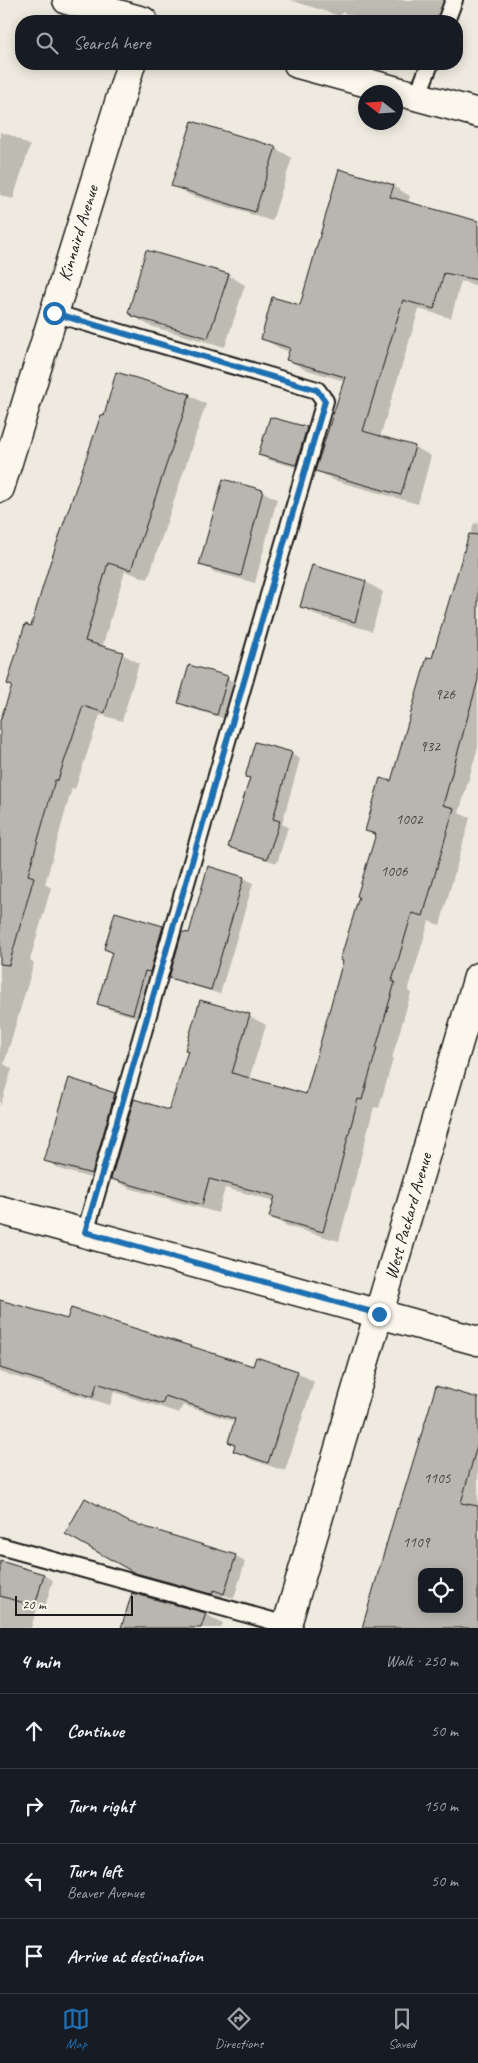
<!DOCTYPE html>
<meta charset="utf-8">
<style>
:root{--surface:#171b24;--page:#20242c;--text:#f1f3f6;--muted:#9ea1a6;--line:#363941;--accent:#1f6fb2}
body{margin:0;font-family:Caveat,sans-serif;background:var(--page);color:var(--text)}
.controls{position:absolute;right:15px;bottom:15px;display:grid;overflow:hidden;border-radius:10px;box-shadow:0 2px 12px #0003}
.controls button{width:45px;height:45px;display:grid;place-items:center;padding:0;border:0;border-bottom:1px solid var(--line);background:var(--surface);color:var(--text);font:25px sans-serif}
.compass{position:absolute;left:358px;top:85px;width:45px;height:45px;border-radius:50%;background:var(--surface);box-shadow:0 2px 12px #0003;rotate:287deg}
.scale{position:absolute;left:15px;bottom:12px;width:118px;box-sizing:border-box;padding-left:5px;border:2px solid #1c1c1c;border-top:0;font-size:14px;line-height:18px;white-space:nowrap;color:#1c1c1c;-webkit-text-stroke:4px #fbf7ec;paint-order:stroke}
.stop{position:absolute;width:15px;height:15px;margin:-11px;border:4px solid #1f6fb2;border-radius:50%;background:#fff}
.stop.end{background:#1f6fb2;border-color:#fff;box-shadow:0 1px 5px #0008}
.list{margin:0;padding:0;list-style:none}
h2{display:flex;justify-content:space-between;align-items:center;height:65px;margin:0;padding:0 20px;font-size:21px}
h2 small{font-size:16px;font-weight:400;color:var(--muted)}
.list li{display:grid;grid-template-columns:32px 1fr auto;gap:15px;align-items:center;box-sizing:border-box;height:75px;padding:0 20px;border-top:1px solid var(--line)}
.list b{display:block;font-size:19px;white-space:nowrap}
.list p{margin:0;font-size:16px;white-space:nowrap;color:var(--muted)}
.list em{font-size:16px;font-style:normal;color:var(--muted)}
.icon{flex:none;width:28px;height:28px;fill:none;stroke:currentColor;stroke-width:2;stroke-linecap:round;stroke-linejoin:round}
.map{position:relative;flex:none;width:478px;height:1628px;overflow:hidden}
.search{position:absolute;background:var(--surface);box-shadow:0 2px 12px #0003;left:15px;right:15px;top:15px;height:55px;display:flex;align-items:center;gap:12px;box-sizing:border-box;padding:0 18px;border-radius:20px;color:var(--muted);font-size:19px}
.sheet{height:365px;background:var(--surface)}
nav{display:flex;justify-content:space-around;align-items:center;box-sizing:border-box;height:70px;border-top:1px solid var(--line);background:var(--surface);font-size:14px;color:var(--muted)}
nav a{display:grid;justify-items:center;gap:2px}
nav .on{color:var(--accent)}
.map>svg:first-child{display:block}
</style>
<div class="map">
<svg width="478" height="1628" viewBox="0 0 478 1628">
<rect width="100%" height="100%" fill="#eeeadf"/>
<filter id="ink" filterUnits="userSpaceOnUse"><feTurbulence type="fractalNoise" baseFrequency=".02" numOctaves="2"/><feDisplacementMap in="SourceGraphic" scale="10" xChannelSelector="R" yChannelSelector="G"/><feConvolveMatrix kernelMatrix="1 2 1 2 8 2 1 2 1" color-interpolation-filters="sRGB"/></filter>
<g filter="url(#ink)">
<g fill="#0003">
<polygon points="290,0 458,0 453,21 371,21 342,12 340,16"/>
<polygon points="0,132 13,136 30,146 13,199 0,195"/>
<polygon points="275,148 292,158 272,221 190,195 173,185"/>
<polygon points="393,186 410,196 408,203 478,223 478,286 461,281 451,318 419,309 380,437 415,447 431,456 418,504 333,480 317,470 345,381 304,369 288,360 290,352 279,348 262,338 300,307"/>
<polygon points="228,275 245,285 225,347 150,326 133,316"/>
<polygon points="189,395 206,404 148,579 125,571 102,648 122,654 139,663 122,721 105,716 123,656 120,656 103,716 100,715 75,789 72,788 45,884 51,888 30,960 34,963 4,1064 12,1069 0,1107 0,725 32,627 105,418"/>
<polygon points="307,428 316,434 305,470 269,460 259,455"/>
<polygon points="224,481 263,492 277,499 255,583 214,572 201,564"/>
<polygon points="478,520 478,747 459,813 470,818 440,925 429,921 408,991 411,993 392,1058 393,1059 379,1108 374,1107 339,1241 287,1226 271,1217 275,1201 225,1188 218,1213 129,1188 110,1178 109,1183 62,1170 45,1160 115,1094 134,1105 170,1112 249,1016 266,1025 249,1079 307,1096 376,836 367,830 392,782 433,660 474,523 477,524"/>
<polygon points="313,567 366,582 383,592 372,631 318,616 302,606"/>
<polygon points="227,678 236,683 226,719 189,708 179,703"/>
<polygon points="291,753 300,759 282,824 288,827 277,863 239,851 230,846 251,779 247,776"/>
<polygon points="244,878 253,883 220,994 180,982 171,977 189,935"/>
<polygon points="163,927 172,932 142,1019 108,1009 98,1003 113,953 106,949"/>
<polygon points="0,1301 68,1321 254,1368 297,1372 314,1382 285,1471 252,1460 235,1450 236,1422 183,1405 179,1413 114,1392 110,1405 0,1372"/>
<polygon points="478,1400 478,1503 457,1572 422,1572 422,1609 459,1609 478,1602 478,1628 364,1628 400,1510"/>
<polygon points="129,1523 236,1557 245,1562 234,1598 223,1595 222,1598 146,1578 67,1534"/>
<polygon points="0,1562 43,1575 53,1580 44,1610 37,1608 31,1628 0,1628"/>
<polygon points="133,1594 206,1614 223,1624 221,1628 122,1628"/>
</g>
<g fill="#b9b6af" stroke="#1c1c1c" fill-rule="evenodd">
<polygon points="192,121 276,147 255,212 171,186"/>
<polygon points="339,169 394,185 390,197 478,221 478,280 444,273 434,309 403,300 363,431 415,446 401,495 315,471 345,377 286,360 290,348 261,339 272,297 300,305"/>
<polygon points="146,250 229,274 208,338 132,316 132,315 128,313"/>
<polygon points="116,372 190,394 131,570 108,563 85,641 123,652 105,713 83,706 58,780 55,780 28,875 34,877 9,965 0,964 0,721 12,686 7,684 25,624 31,626 49,566 101,415 104,416"/>
<polygon points="270,417 307,427 296,465 258,455"/>
<polygon points="223,479 263,490 241,576 199,565"/>
<polygon points="469,534 478,535 478,680 443,805 454,808 423,916 412,913 392,981 395,982 376,1048 377,1048 362,1100 358,1099 323,1232 269,1217 275,1196 209,1179 202,1205 111,1179 134,1099 169,1110 188,1051 185,1050 200,1000 250,1014 232,1073 306,1094 343,961 340,960 359,897 357,896 376,834 365,831 380,778 391,781 427,657 432,658"/>
<polygon points="312,565 366,581 355,622 300,607"/>
<polygon points="189,665 228,676 217,715 178,703"/>
<polygon points="255,742 292,752 273,819 280,821 267,859 228,847 250,778 245,777"/>
<polygon points="208,866 244,877 211,990 169,978 182,932 189,933"/>
<polygon points="115,912 163,926 150,972 145,971 133,1014 97,1004 112,952 104,949"/>
<polygon points="69,1078 115,1093 92,1174 44,1161"/>
<polygon points="0,1300 67,1319 71,1308 253,1366 256,1357 298,1371 268,1463 233,1451 235,1445 228,1442 235,1419 165,1396 162,1404 97,1383 93,1397 0,1368"/>
<path d="M436 1386 478 1398V1442L461 1503 478 1506V1628H362L397 1508H399ZM422 1572H459V1609H422Z"/>
<polygon points="85,1498 129,1522 236,1555 224,1594 214,1590 212,1594 135,1573 65,1534"/>
<polygon points="0,1561 44,1574 35,1606 0,1596"/>
<polygon points="132,1593 206,1613 201,1628 121,1628"/>
</g>
<g fill="none" stroke-linecap="round" stroke-linejoin="round">
<defs>
<g id="lane">
<polyline points="446,21 454,0"/>
<polyline points="417,96 430,64"/>
<polyline points="53,313 317,390 325,401 85,1233"/>
<polyline points="0,1546 294,1627"/>
</g>
<g id="street">
<polyline points="67,0 143,21"/>
<polyline points="298,64 478,113"/>
<polyline points="0,488 131,64"/>
<polyline points="0,1210 478,1341"/>
<polyline points="286,1628 478,977"/>
</g>
</defs>
<use href="#lane" stroke="#1c1c1c" stroke-width="20"/>
<use href="#street" stroke="#1c1c1c" stroke-width="31"/>
<use href="#lane" stroke="#fbf7ec" stroke-width="16"/>
<use href="#street" stroke="#fbf7ec" stroke-width="28"/>
</g>
</g>
<g fill="none" stroke-linecap="round" stroke-linejoin="round" filter="url(#ink)">
<polyline stroke="#1f6fb2" stroke-width="6" points="54,313 317,390 325,401 85,1232 379,1314"/>
</g>
<g text-anchor="middle" dominant-baseline="central" stroke-width="5" stroke-linejoin="round" paint-order="stroke">
<g font-size="15" fill="#434241">
<text x="445" y="694">926</text>
<text x="430" y="746">932</text>
<text x="409" y="819">1002</text>
<text x="394" y="871">1006</text>
<text x="437" y="1478">1105</text>
<text x="416" y="1542">1109</text>
</g>
<g font-size="18" fill="#1c1c1c" stroke="#fbf7ec">
<text transform="translate(78 233) rotate(-73)">Kinnaird Avenue</text>
<text transform="translate(408 1216) rotate(-74)">West Packard Avenue</text>
</g>
</g>
</svg>
<div class="controls">
<button><svg class="icon" aria-label="locate" viewBox="0 0 24 24"><circle cx="12" cy="12" r="6"/><path d="M12 2v4M12 18v4M2 12h4M18 12h4"/></svg></button>
</div>
<svg class="compass" viewBox="-18 -18 36 36"><path d="M0-13l5 13h-10z" fill="#e53935"/><path d="M0 13l5-13h-10z" fill="#9ea1a6"/></svg>
<div class="scale">20 m</div>
<div class="stop" style="left:54px;top:313px"></div>
<div class="stop end" style="left:379px;top:1314px"></div>
<div class="search"><svg class="icon" aria-label="search" viewBox="0 0 24 24"><circle cx="10" cy="10" r="6"/><path d="M15 15l6 6"/></svg>Search here</div>
</div>
<section class="sheet">
<h2>4 min<small>Walk · 250 m</small></h2>
<ul class="list">
<li><svg class="icon" aria-label="ahead" viewBox="0 0 24 24"><path d="M12 20V5M6 11l6-6 6 6"/></svg><div><b>Continue</b></div><em>50 m</em></li>
<li><svg class="icon" aria-label="right" viewBox="0 0 24 24"><path d="M7 20v-9h11M14 6l5 5-5 5"/></svg><div><b>Turn right</b></div><em>150 m</em></li>
<li><svg class="icon" aria-label="left" viewBox="0 0 24 24"><path d="M17 20v-9H6M10 6l-5 5 5 5"/></svg><div><b>Turn left</b><p>Beaver Avenue</p></div><em>50 m</em></li>
<li><svg class="icon" aria-label="arrive" viewBox="0 0 24 24"><path d="M6 21V4h12l-3 4 3 4H6"/></svg><div><b>Arrive at destination</b></div></li>
</ul>
</section>
<nav>
<a class="on"><svg class="icon" aria-label="map" viewBox="0 0 24 24"><path d="M3 6l6-2 6 2 6-2v14l-6 2-6-2-6 2zM9 4v14M15 6v14"/></svg>Map</a>
<a><svg class="icon" aria-label="directions" viewBox="0 0 24 24"><path d="M12 3l9 9-9 9-9-9zM9 14v-3h6M13 9l2 2-2 2"/></svg>Directions</a>
<a><svg class="icon" aria-label="saved" viewBox="0 0 24 24"><path d="M7 4h10v16l-5-4-5 4z"/></svg>Saved</a>
</nav>
